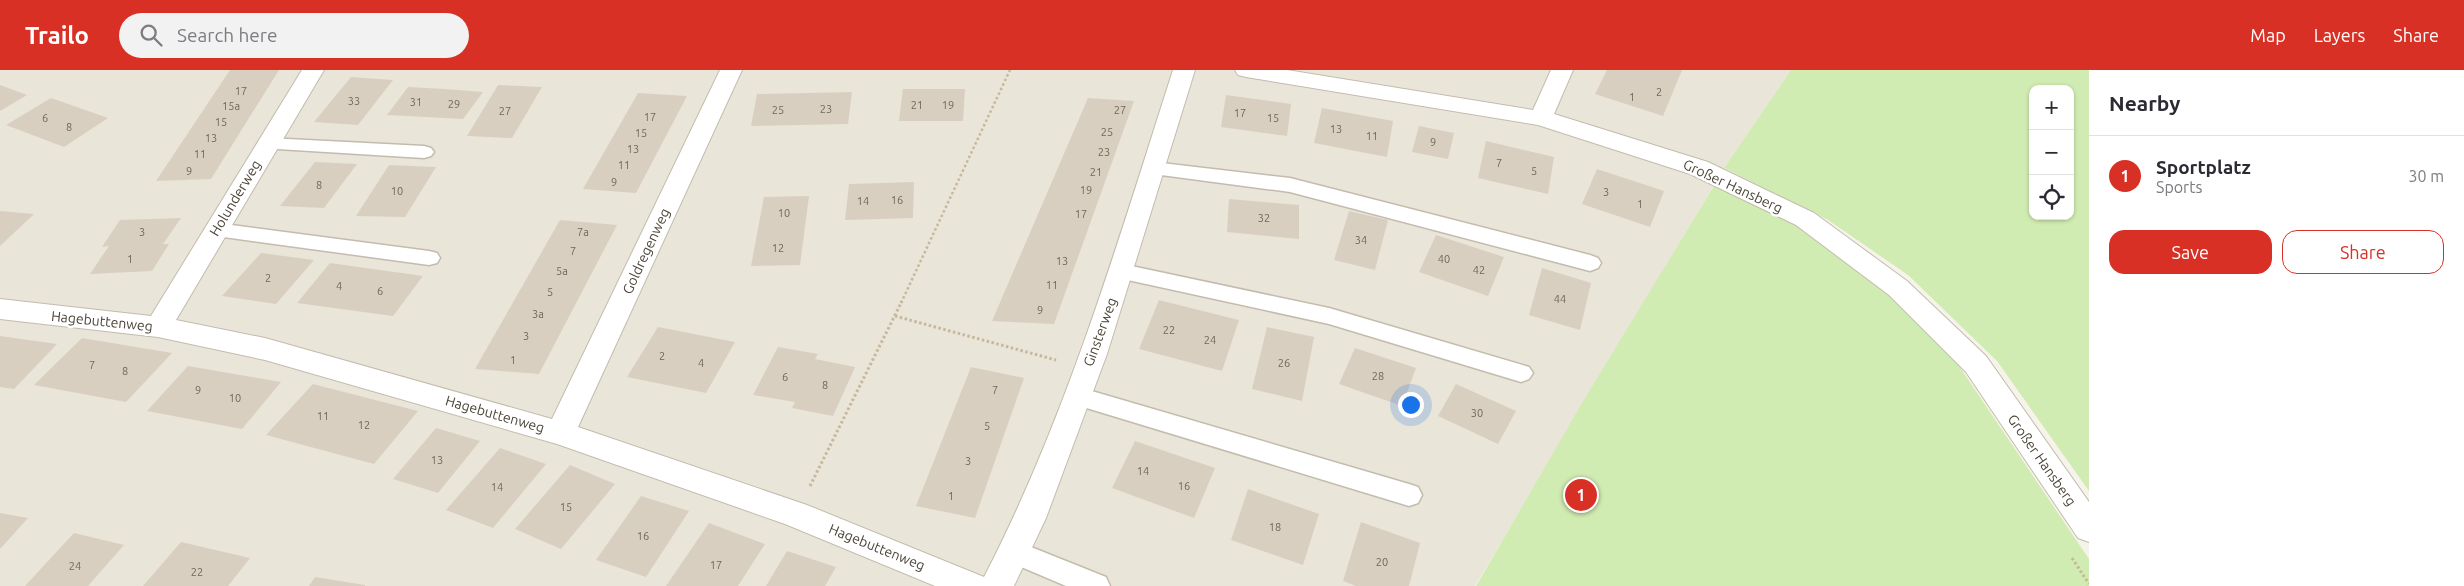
<!DOCTYPE html>
<meta charset="utf-8">
<style>
:root{--surface:#fff;--page:#f2f2f3;--text:#2b2b33;--muted:#7c7c81;--line:#e1e1e2;--accent:#d93025}
body{margin:0;font-family:Ubuntu,sans-serif;background:var(--page);color:var(--text)}
.controls{position:absolute;right:15px;top:15px;display:grid;overflow:hidden;border-radius:10px;box-shadow:0 1px 4px #0004}
.controls button{width:45px;height:45px;display:grid;place-items:center;padding:0;border:0;border-bottom:1px solid var(--line);background:var(--surface);color:var(--text);font:25px sans-serif}
.you{position:absolute;left:1410px;top:334px;width:18px;height:18px;margin:-12px;border:4px solid #fff;border-radius:50%;background:#1a73e8;box-shadow:0 0 0 8px #1a73e833}
.badge{display:grid;place-items:center;width:32px;height:32px;border-radius:50%;background:var(--accent);color:#fff;font-size:16px;font-weight:700}
.pin{position:absolute;translate:-50% -50%;border:2px solid #fff;box-shadow:0 1px 5px #0006}
.list{margin:0;padding:0;list-style:none}
h2{display:flex;justify-content:space-between;align-items:center;height:65px;margin:0;padding:0 20px;font-size:21px}
h2 small{font-size:16px;font-weight:400;color:var(--muted)}
.list li{display:grid;grid-template-columns:32px 1fr auto;gap:15px;align-items:center;box-sizing:border-box;height:80px;padding:0 20px;border-top:1px solid var(--line)}
.list b{display:block;font-size:19px;white-space:nowrap}
.list p{margin:0;font-size:16px;white-space:nowrap;color:var(--muted)}
.list em{font-size:16px;font-style:normal;color:var(--muted)}
.actions{display:flex;gap:10px;padding:15px 20px}
.actions a{flex:1;padding:11px 0;border:1px solid var(--accent);border-radius:15px;text-align:center;font-size:18px;color:var(--accent)}
.actions .main{background:var(--accent);color:#fff}
.icon{flex:none;width:28px;height:28px;fill:none;stroke:currentColor;stroke-width:2;stroke-linecap:round;stroke-linejoin:round}
.map{position:relative;flex:none;width:2089px;height:516px;overflow:hidden}
header{display:flex;align-items:center;gap:30px;box-sizing:border-box;height:70px;padding:0 25px;background:var(--accent);color:#fff}
header strong{font-size:24px}
nav{display:flex;gap:28px;margin-inline-start:auto;font-size:18px}
.search{width:350px;height:45px;background:var(--page);display:flex;align-items:center;gap:12px;box-sizing:border-box;padding:0 18px;border-radius:28px;color:var(--muted);font-size:19px}
main{display:flex}
aside{flex:1;background:var(--surface)}
.map>svg:first-child{display:block}
</style>
<header>
<strong>Trailo</strong>
<div class="search"><svg class="icon" aria-label="search" viewBox="0 0 24 24"><circle cx="10" cy="10" r="6"/><path d="M15 15l6 6"/></svg>Search here</div>
<nav><a>Map</a><a>Layers</a><a>Share</a></nav>
</header>
<main>
<div class="map">
<svg width="2089" height="516" viewBox="0 0 2089 516">
<rect width="100%" height="100%" fill="#f6f3eb"/>
<polygon fill="#eae5d9" points="0,0 1791,0 1724,98 1475,516 0,516"/>
<g fill="#d1ecb2" fill-rule="evenodd">
<path d="M1791 0H2089V421L1997 291 1908 205 1828 150 1724 98ZM2033 19H2070V146H2033Z"/>
<polygon points="1715,114 1806,161 1887,217 1959,296 2089,489 2089,516 1476,516 1582,333"/>
</g>
<g fill="#d9cfc0">
<polygon points="230,0 279,0 211,109 156,111"/>
<polygon points="1607,0 1682,0 1663,46 1595,24"/>
<polygon points="351,7 393,10 358,55 314,52"/>
<polygon points="0,15 27,25 0,41"/>
<polygon points="498,15 542,17 512,68 467,66"/>
<polygon points="408,17 445,19 483,22 463,49 387,45"/>
<polygon points="903,19 965,19 963,51 899,51"/>
<polygon points="852,22 848,54 751,56 757,24"/>
<polygon points="638,23 687,26 636,123 583,119"/>
<polygon points="1226,25 1291,34 1287,66 1221,57"/>
<polygon points="51,28 108,48 64,77 6,55"/>
<polygon points="1088,28 1134,31 1054,254 992,251"/>
<polygon points="1322,38 1393,51 1387,87 1314,73"/>
<polygon points="1419,56 1454,63 1448,89 1412,82"/>
<polygon points="1486,71 1554,87 1548,124 1478,108"/>
<polygon points="315,92 357,94 324,138 280,136"/>
<polygon points="389,95 436,97 405,147 356,146"/>
<polygon points="1597,99 1664,121 1650,157 1582,134"/>
<polygon points="914,112 913,148 845,150 849,114"/>
<polygon points="809,126 800,195 751,196 764,127"/>
<polygon points="1229,129 1299,135 1299,169 1227,162"/>
<polygon points="0,141 34,144 0,176"/>
<polygon points="1349,141 1388,150 1375,200 1334,190"/>
<polygon points="181,148 163,174 169,174 152,201 90,204 109,176 102,177 120,150"/>
<polygon points="560,150 617,155 539,304 475,299"/>
<polygon points="1436,165 1504,187 1488,226 1419,202"/>
<polygon points="261,183 314,190 276,234 222,226"/>
<polygon points="330,193 423,206 393,246 297,233"/>
<polygon points="1542,198 1591,213 1580,260 1529,245"/>
<polygon points="1159,230 1239,250 1222,301 1139,279"/>
<polygon points="658,257 735,272 706,323 627,307"/>
<polygon points="1267,257 1314,267 1302,331 1252,319"/>
<polygon points="0,266 57,274 14,319 0,317"/>
<polygon points="82,268 172,283 126,332 34,315"/>
<polygon points="778,277 818,284 815,289 855,297 833,346 792,338 795,332 753,325"/>
<polygon points="1355,278 1416,298 1402,336 1339,314"/>
<polygon points="188,296 281,312 242,359 147,341"/>
<polygon points="971,297 1024,308 975,448 916,436"/>
<polygon points="313,314 418,341 374,394 266,365"/>
<polygon points="1456,314 1516,341 1498,374 1438,346"/>
<polygon points="436,358 480,371 438,423 393,409"/>
<polygon points="1135,371 1215,398 1194,448 1112,418"/>
<polygon points="500,378 546,394 493,458 446,440"/>
<polygon points="570,395 615,414 561,479 515,459"/>
<polygon points="1248,419 1319,444 1303,495 1231,470"/>
<polygon points="641,426 689,441 646,507 596,490"/>
<polygon points="0,443 28,448 0,479"/>
<polygon points="1361,452 1420,473 1409,516 1356,516 1343,511"/>
<polygon points="709,453 765,474 738,516 666,516"/>
<polygon points="74,463 124,475 88,516 25,516"/>
<polygon points="181,472 250,488 228,516 143,516"/>
<polygon points="787,481 836,497 825,516 766,516"/>
<polygon points="315,507 365,515 365,516 309,516"/>
</g>
<g fill="none" stroke-linecap="round" stroke-linejoin="round">
<defs>
<g id="service">
<polygon points="268,68 424,76 431,78 434,82 431,86 424,88 261,78 258,74 261,70"/>
<polygon points="1153,92 1290,108 1590,185 1598,188 1601,193 1598,198 1590,201 1290,122 1146,103 1143,98 1146,93"/>
<polygon points="216,153 429,181 437,183 440,188 437,193 429,195 209,165 206,160 209,155"/>
<polygon points="1122,194 1329,238 1529,297 1533,303 1529,309 1521,312 1329,254 1114,207 1111,202 1114,197"/>
<polygon points="1078,317 1409,414 1418,417 1422,425 1418,433 1409,436 1070,333 1066,326 1070,319"/>
<polygon points="1016,471 1106,507 1110,516 1066,516 1007,491 1003,483 1007,475"/>
</g>
<g id="minor">
<path d="M302 0H324L176 250 265 268 552 349 720 0H742L578 357 807 435 984 507C1067 347 1118 171 1173 0H1195L1107 284 1046 448 1014 516H935L785 454 557 374 265 290 158 267 0 249V229L151 246Z"/>
<polygon points="1235,0 1287,0 1533,40 1551,0 1573,0 1554,44 1708,92 1814,143 1907,211 1986,286 2089,432 2089,472 2078,468 1966,302 1889,225 1796,155 1690,104 1538,55 1246,7 1238,5"/>
</g>
</defs>
<use href="#service" stroke="#c3bcad" stroke-width="3"/>
<use href="#minor" stroke="#c3bcad" stroke-width="2"/>
<polyline stroke="#c5b89d" stroke-width="2.5" stroke-dasharray="2.5 2.5" stroke-linecap="butt" points="901,233 1010,0"/>
<g stroke="#c5b89d" stroke-width="3" stroke-dasharray="2.5 2.5" stroke-linecap="butt">
<polyline points="895,246 1056,290"/>
<polyline points="810,416 902,231"/>
<polyline points="2072,488 2089,514"/>
</g>
<use href="#service" fill="#fff" fill-rule="evenodd"/>
<use href="#minor" fill="#fff" fill-rule="evenodd"/>
</g>
<g text-anchor="middle" dominant-baseline="central" stroke-width="5" stroke-linejoin="round" paint-order="stroke">
<g font-size="11" fill="#6e675a">
<text x="241" y="21">17</text>
<text x="1659" y="22">2</text>
<text x="1632" y="27">1</text>
<text x="354" y="31">33</text>
<text x="416" y="32">31</text>
<text x="454" y="34">29</text>
<text x="917" y="35">21</text>
<text x="948" y="35">19</text>
<text x="231" y="36">15a</text>
<text x="826" y="39">23</text>
<text x="778" y="40">25</text>
<text x="1120" y="40">27</text>
<text x="505" y="41">27</text>
<text x="1240" y="43">17</text>
<text x="650" y="47">17</text>
<text x="45" y="48">6</text>
<text x="1273" y="48">15</text>
<text x="221" y="52">15</text>
<text x="69" y="57">8</text>
<text x="1336" y="59">13</text>
<text x="1107" y="62">25</text>
<text x="641" y="63">15</text>
<text x="1372" y="66">11</text>
<text x="211" y="68">13</text>
<text x="1433" y="72">9</text>
<text x="633" y="79">13</text>
<text x="1104" y="82">23</text>
<text x="200" y="84">11</text>
<text x="1499" y="93">7</text>
<text x="624" y="95">11</text>
<text x="189" y="101">9</text>
<text x="1534" y="101">5</text>
<text x="1096" y="102">21</text>
<text x="614" y="112">9</text>
<text x="319" y="115">8</text>
<text x="1086" y="120">19</text>
<text x="397" y="121">10</text>
<text x="1606" y="122">3</text>
<text x="897" y="130">16</text>
<text x="863" y="131">14</text>
<text x="1640" y="134">1</text>
<text x="784" y="143">10</text>
<text x="1081" y="144">17</text>
<text x="1264" y="148">32</text>
<text x="142" y="162">3</text>
<text x="583" y="162">7a</text>
<text x="1361" y="170">34</text>
<text x="778" y="178">12</text>
<text x="573" y="181">7</text>
<text x="130" y="189">1</text>
<text x="1444" y="189">40</text>
<text x="1062" y="191">13</text>
<text x="1479" y="200">42</text>
<text x="562" y="201">5a</text>
<text x="268" y="208">2</text>
<text x="1052" y="215">11</text>
<text x="339" y="216">4</text>
<text x="380" y="221">6</text>
<text x="550" y="222">5</text>
<text x="1560" y="229">44</text>
<text x="1040" y="240">9</text>
<text x="538" y="244">3a</text>
<text x="1169" y="260">22</text>
<text x="526" y="266">3</text>
<text x="1210" y="270">24</text>
<text x="662" y="286">2</text>
<text x="513" y="290">1</text>
<text x="701" y="293">4</text>
<text x="1284" y="293">26</text>
<text x="92" y="295">7</text>
<text x="125" y="301">8</text>
<text x="1378" y="306">28</text>
<text x="785" y="307">6</text>
<text x="825" y="315">8</text>
<text x="198" y="320">9</text>
<text x="995" y="320">7</text>
<text x="235" y="328">10</text>
<text x="1477" y="343">30</text>
<text x="323" y="346">11</text>
<text x="364" y="355">12</text>
<text x="987" y="356">5</text>
<text x="437" y="390">13</text>
<text x="968" y="391">3</text>
<text x="1143" y="401">14</text>
<text x="1184" y="416">16</text>
<text x="497" y="417">14</text>
<text x="951" y="426">1</text>
<text x="566" y="437">15</text>
<text x="1275" y="457">18</text>
<text x="643" y="466">16</text>
<text x="1382" y="492">20</text>
<text x="716" y="495">17</text>
<text x="75" y="496">24</text>
<text x="197" y="502">22</text>
</g>
<g font-size="14" fill="#4b4438" stroke="#fff">
<text transform="translate(1733 116) rotate(25)">Großer Hansberg</text>
<text transform="translate(235 128) rotate(-59)">Holunderweg</text>
<text transform="translate(646 181) rotate(-65)">Goldregenweg</text>
<text transform="translate(102 251) rotate(6)">Hagebuttenweg</text>
<text transform="translate(1100 262) rotate(-70)">Ginsterweg</text>
<text transform="translate(495 344) rotate(16)">Hagebuttenweg</text>
<text transform="translate(2042 390) rotate(55)">Großer Hansberg</text>
<text transform="translate(877 477) rotate(22)">Hagebuttenweg</text>
</g>
</g>
</svg>
<div class="controls">
<button>+</button>
<button>−</button>
<button><svg class="icon" aria-label="locate" viewBox="0 0 24 24"><circle cx="12" cy="12" r="6"/><path d="M12 2v4M12 18v4M2 12h4M18 12h4"/></svg></button>
</div>
<div class="you"></div>
<div class="pin badge" style="left:1581px;top:425px">1</div>
</div>
<aside>
<h2>Nearby<small></small></h2>
<ul class="list">
<li><span class="badge">1</span><div><b>Sportplatz</b><p>Sports</p></div><em>30 m</em></li>
</ul>
<div class="actions"><a class="main">Save</a><a>Share</a></div>
</aside>
</main>
